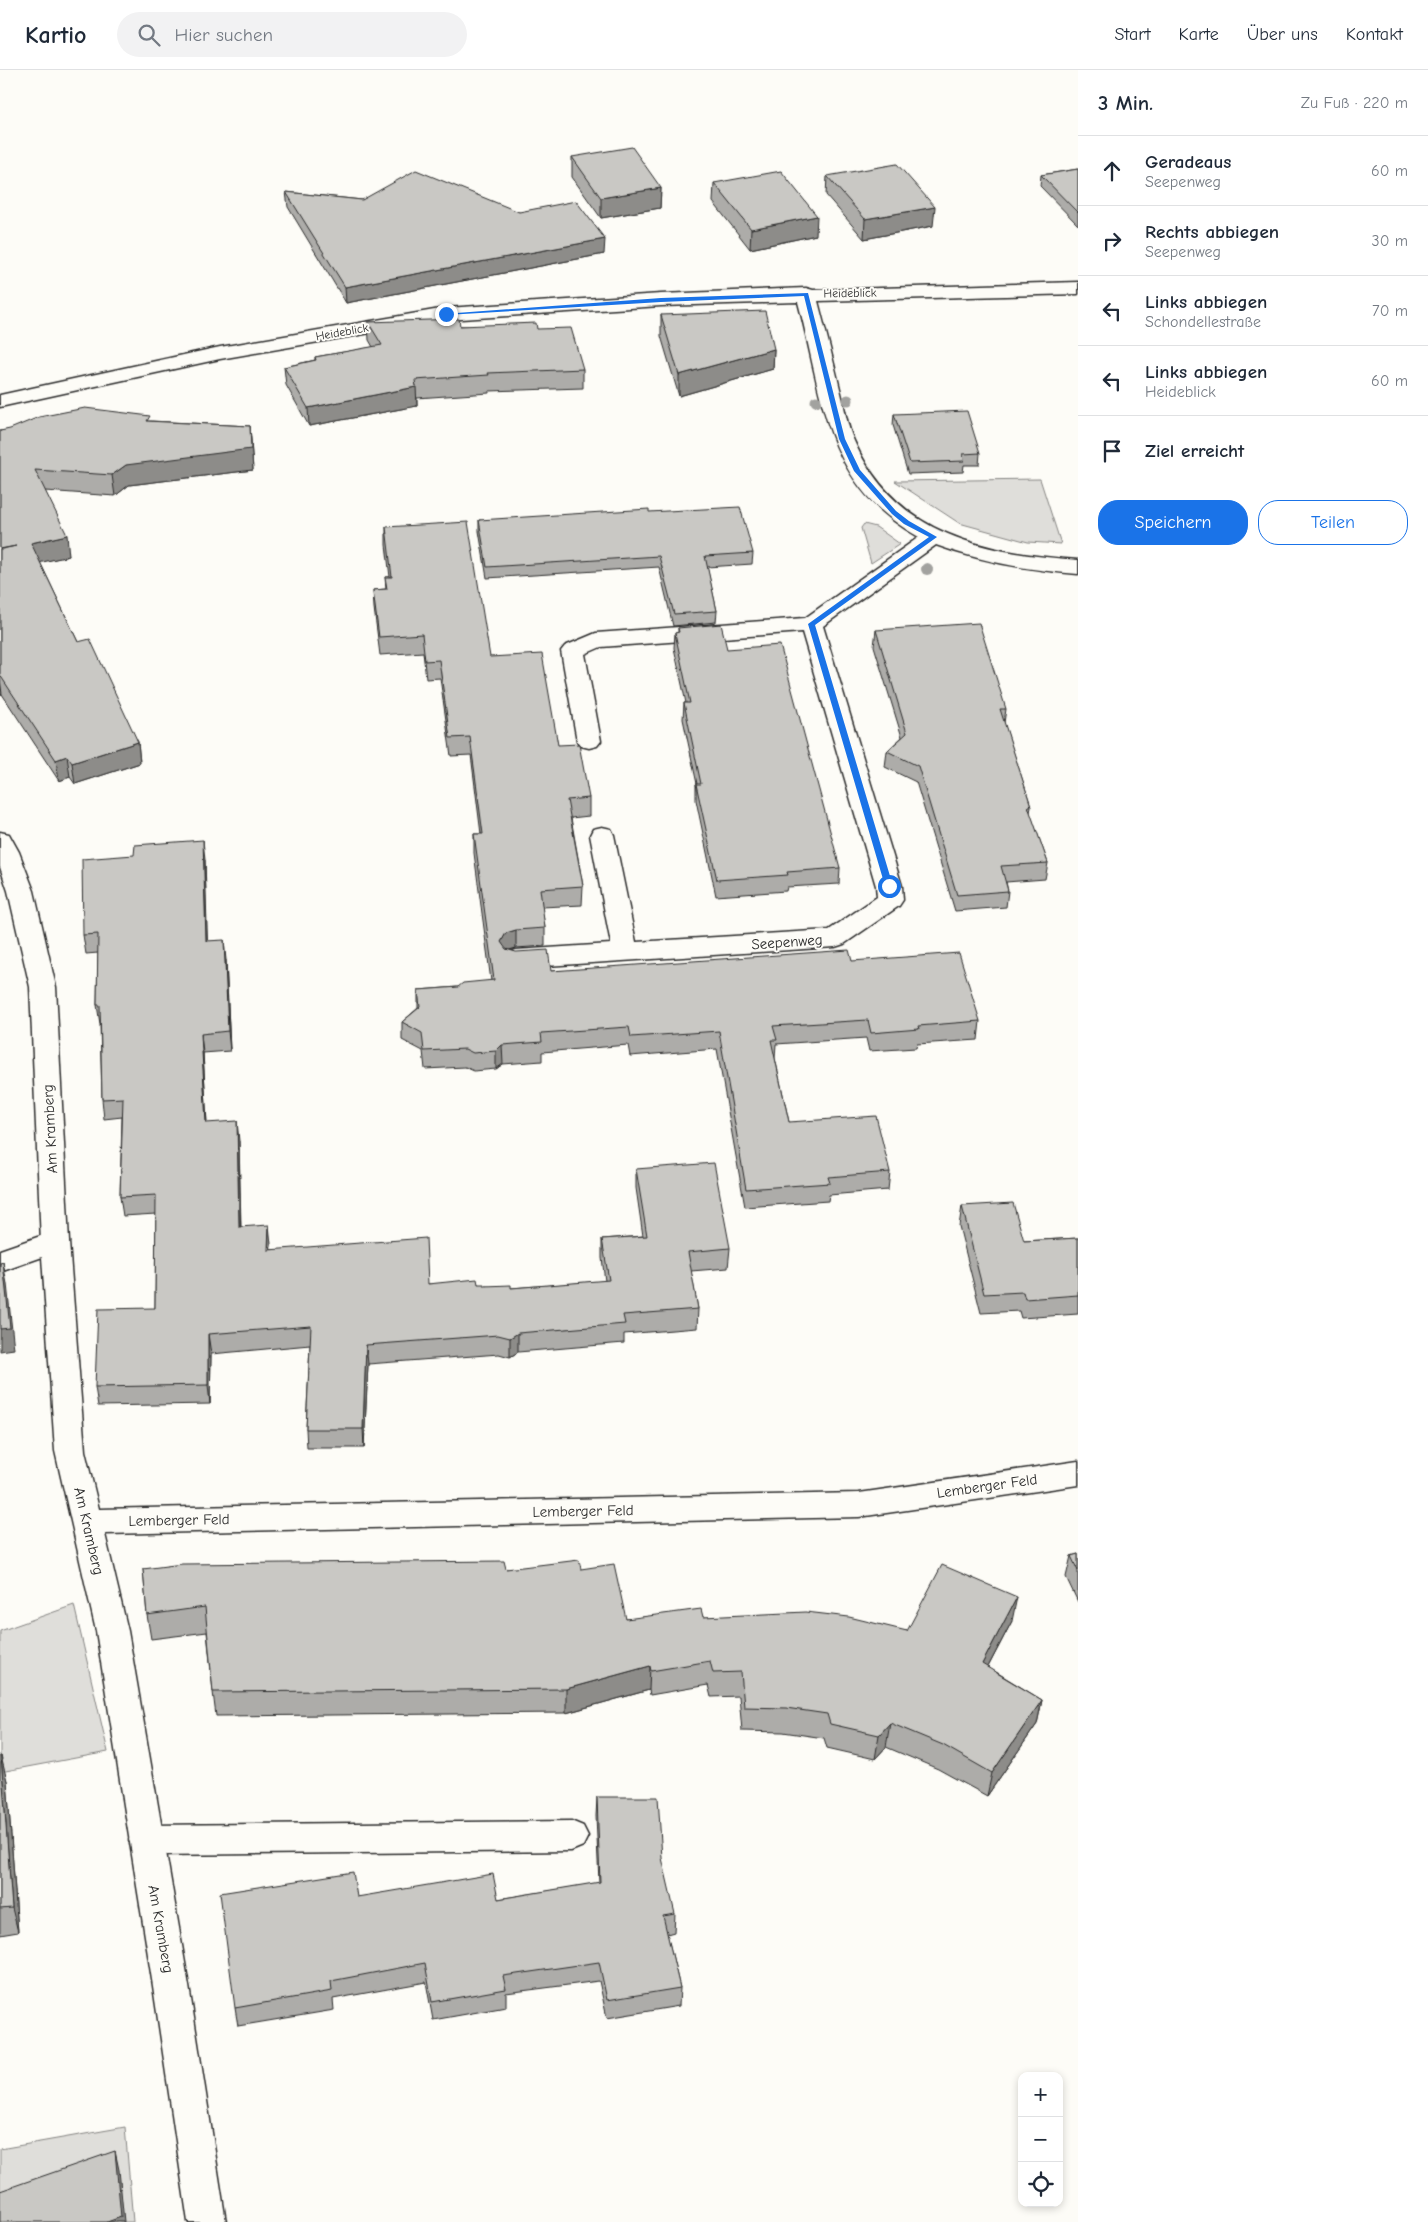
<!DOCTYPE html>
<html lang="de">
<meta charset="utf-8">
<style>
:root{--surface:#fff;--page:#f2f2f3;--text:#1f2937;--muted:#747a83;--line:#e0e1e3;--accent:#1a73e8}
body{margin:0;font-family:"Comic Neue",sans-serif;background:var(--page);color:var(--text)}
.controls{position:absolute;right:15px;bottom:15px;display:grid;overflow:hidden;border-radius:10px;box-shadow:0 2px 8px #0003}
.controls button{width:45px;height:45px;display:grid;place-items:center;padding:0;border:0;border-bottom:1px solid var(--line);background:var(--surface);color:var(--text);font:25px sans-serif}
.stop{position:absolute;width:15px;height:15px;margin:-11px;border:4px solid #1a73e8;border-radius:50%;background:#fff}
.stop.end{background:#1a73e8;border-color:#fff;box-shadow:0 1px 5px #0008}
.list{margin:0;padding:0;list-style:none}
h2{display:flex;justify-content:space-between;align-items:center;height:65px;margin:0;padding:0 20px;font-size:21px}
h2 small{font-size:16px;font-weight:400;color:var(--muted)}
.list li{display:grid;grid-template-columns:32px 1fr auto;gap:15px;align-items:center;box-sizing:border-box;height:70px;padding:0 20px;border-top:1px solid var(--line)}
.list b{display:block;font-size:19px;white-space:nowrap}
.list p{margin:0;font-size:16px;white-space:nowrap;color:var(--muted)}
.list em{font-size:16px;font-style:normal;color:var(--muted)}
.actions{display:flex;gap:10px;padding:15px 20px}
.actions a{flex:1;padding:11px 0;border:1px solid var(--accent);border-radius:20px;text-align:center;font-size:18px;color:var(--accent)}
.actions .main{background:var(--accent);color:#fff}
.icon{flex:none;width:28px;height:28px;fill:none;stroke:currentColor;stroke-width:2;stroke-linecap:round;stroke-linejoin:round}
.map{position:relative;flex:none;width:1078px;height:2152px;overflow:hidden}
header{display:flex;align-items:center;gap:30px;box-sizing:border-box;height:70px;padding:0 25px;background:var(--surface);border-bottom:1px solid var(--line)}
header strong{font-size:24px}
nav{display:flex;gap:28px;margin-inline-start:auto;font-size:18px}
.search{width:350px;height:45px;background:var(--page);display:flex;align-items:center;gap:12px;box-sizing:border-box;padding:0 18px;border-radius:28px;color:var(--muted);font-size:19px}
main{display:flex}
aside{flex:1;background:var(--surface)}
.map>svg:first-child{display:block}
</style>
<header>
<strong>Kartio</strong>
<div class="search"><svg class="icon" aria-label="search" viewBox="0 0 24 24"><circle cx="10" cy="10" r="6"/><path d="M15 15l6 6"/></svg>Hier suchen</div>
<nav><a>Start</a><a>Karte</a><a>Über uns</a><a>Kontakt</a></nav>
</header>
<main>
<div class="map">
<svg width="1078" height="2152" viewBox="0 0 1078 2152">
<rect width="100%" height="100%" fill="#fdfcf7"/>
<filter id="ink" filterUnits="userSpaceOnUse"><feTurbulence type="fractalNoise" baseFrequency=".02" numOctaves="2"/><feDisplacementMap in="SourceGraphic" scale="10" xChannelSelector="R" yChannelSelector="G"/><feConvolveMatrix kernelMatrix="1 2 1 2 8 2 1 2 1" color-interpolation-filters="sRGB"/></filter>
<g filter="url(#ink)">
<g fill="#dfdeda" stroke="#858482">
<polygon points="1040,409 1061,474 1028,472 959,453 895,411"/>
<polygon points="864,454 876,457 900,474 871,493 861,458"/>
<polygon points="74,1535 108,1682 0,1702 0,1561"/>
<polygon points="125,2057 133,2152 0,2152 0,2079"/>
</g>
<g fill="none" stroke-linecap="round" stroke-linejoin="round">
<defs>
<g id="lane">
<polygon points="55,1161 65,1165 69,1172 65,1179 0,1202 0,1180"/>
<polygon points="571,1751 583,1756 588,1766 583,1776 571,1781 146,1785 134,1781 129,1770 134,1759 146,1755"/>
</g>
<g id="street">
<path d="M1078 212V224L818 231C826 262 834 293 841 323 845 339 847 356 854 371 896 466 984 483 1078 490V504C1029 500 982 492 936 475L823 556 902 816 903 830 899 836 844 874 835 877 516 898 507 895 503 889 507 883 516 880 611 874 590 765 593 759 602 757 611 759 614 765 636 872 829 860 877 827 876 816 802 562 601 577 585 584 601 671 597 676 589 678 581 676 577 671 561 581 565 576 596 563 805 548 919 467C824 415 823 326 798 232L661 236 446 250 220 289 0 337V325L220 277 446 238 661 224 806 218 813 220Z"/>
<polygon points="0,762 9,764 19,782 34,821 56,917 69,1172 85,1381 99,1439 859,1423 1078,1391 1078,1415 859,1447 105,1464 128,1561 189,1916 226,2152 188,2152 153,1916 96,1561 55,1381 41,1172 30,917 8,821 0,797"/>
</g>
</defs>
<use href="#lane" stroke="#2b2b2b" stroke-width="3"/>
<use href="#street" stroke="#2b2b2b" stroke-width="3"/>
<use href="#lane" fill="#fdfcf7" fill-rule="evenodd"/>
<use href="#street" fill="#fdfcf7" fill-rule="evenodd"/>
</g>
<g fill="#a2a29f">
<circle cx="848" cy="330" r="5.5"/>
<circle cx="816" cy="331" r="5.5"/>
<circle cx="927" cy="499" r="6"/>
</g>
<g fill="#adaca9" stroke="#2b2b2b">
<polygon points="572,87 661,118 660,138 601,148 572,107"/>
<polygon points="1078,99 1078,155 1040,116 1041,105"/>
<polygon points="827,106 933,156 864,169 826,125"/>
<polygon points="714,113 816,165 750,179 713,132"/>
<polygon points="286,122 362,130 519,142 604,184 346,233 288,137"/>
<polygon points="661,245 774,279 773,299 679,326 661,266"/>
<polygon points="368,252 537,259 583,299 583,318 489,321 489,323 417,328 417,336 309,356 286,315 284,297 315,290 315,287 373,277 369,270"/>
<polygon points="894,344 980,383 979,395 964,395 963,402 908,404 893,355"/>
<polygon points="151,351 250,356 253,400 129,415 115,426 45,421 69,486 40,492 78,572 138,672 140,693 75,714 70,707 59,711 2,624 0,625 0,361"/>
<polygon points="479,450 753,483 752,494 707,497 717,541 716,552 673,556 659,497 487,508 479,461"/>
<polygon points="386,457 490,587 558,675 589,728 589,746 571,748 583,816 582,835 542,837 545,858 545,876 516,878 510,880 551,901 852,891 980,951 978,970 917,974 916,978 869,981 866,968 776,974 775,988 789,1052 890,1102 888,1120 829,1125 828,1131 745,1137 717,979 630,986 628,975 542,982 542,991 503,994 496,999 474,1001 465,997 425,999 423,981 402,970 402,952 418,938 418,920 458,917 491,911 474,783 474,764 481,764 471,685 451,686 440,608 426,609 423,582 380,585 374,538 373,520 386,519 385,507 390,507 386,475"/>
<polygon points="678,558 727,579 840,798 839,814 787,817 786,821 716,826 696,730 696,714 697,714 683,649 684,633 686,633 674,578 675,563 678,563"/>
<polygon points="876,560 1006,639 1004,653 1031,736 1030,743 1048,793 1045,809 1006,812 1008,821 1006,837 955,841 916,712 885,697 887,681 902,667 874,576"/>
<polygon points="205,790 207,871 226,890 230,981 203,983 207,1053 239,1071 241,1157 271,1174 270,1179 428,1214 478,1214 484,1216 511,1218 605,1211 602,1188 602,1169 643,1166 636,1118 636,1099 730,1178 728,1198 691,1201 698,1239 697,1258 624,1264 624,1273 518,1282 510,1287 499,1284 368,1294 364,1378 307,1378 306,1359 310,1275 211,1284 210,1334 98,1336 95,1317 155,1238 156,1144 123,1146 120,1127 122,1047 104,1049 102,1029 100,954 97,935 98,883 86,884 83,865"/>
<polygon points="962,1136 1024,1171 1078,1168 1078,1244 1021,1248 1019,1241 981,1243 959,1156"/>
<polygon points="1078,1484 1078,1532 1066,1507 1071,1486"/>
<polygon points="143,1499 581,1499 626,1549 703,1547 907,1561 1012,1551 988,1597 1042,1630 1037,1654 987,1726 938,1699 886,1677 875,1689 827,1678 824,1668 783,1662 742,1661 739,1626 711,1627 708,1615 650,1625 649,1620 566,1643 216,1646 213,1622 207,1562 151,1569 147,1545"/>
<polygon points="0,1686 7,1711 18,1862 0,1865"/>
<polygon points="597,1727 675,1844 674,1862 667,1864 680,1918 679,1936 607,1948 599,1911 506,1923 506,1937 433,1950 426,1912 333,1929 334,1940 238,1956 235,1938 357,1827 498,1829 599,1813 596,1746"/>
</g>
<g fill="#8d8c89" stroke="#2b2b2b">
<polygon points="661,118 660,138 601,148 601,128"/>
<polygon points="935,137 933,156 864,169 865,149"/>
<polygon points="817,146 816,165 750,179 751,159"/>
<polygon points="605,169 604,184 346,233 345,217"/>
<polygon points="774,279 773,299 679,326 679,305"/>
<polygon points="416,317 417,336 309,356 308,338"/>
<polygon points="250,356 253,400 129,415 115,426 112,405 126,395"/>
<polygon points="67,465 69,486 34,494 31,473"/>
<polygon points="0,609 2,624 0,625"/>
<polygon points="138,672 140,693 75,714 72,693"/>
<polygon points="67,686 70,707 59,711 56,690"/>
<polygon points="203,770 205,790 208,890 206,871"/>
<polygon points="516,860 516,878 506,881 501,872 506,863"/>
<polygon points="224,870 226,890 230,981 228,961"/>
<polygon points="201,964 203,983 208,1073 206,1053"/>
<polygon points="502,975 503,994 496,999 496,981"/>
<polygon points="237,1051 239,1071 241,1176 239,1157"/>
<polygon points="269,1155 271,1174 269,1199 268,1180"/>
<polygon points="3,1192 7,1214 14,1279 0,1281 0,1259"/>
<polygon points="518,1263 518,1282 510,1287 510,1268"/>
<polygon points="208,1264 211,1284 210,1334 208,1315"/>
<polygon points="366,1275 368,1294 364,1378 363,1359"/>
<polygon points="1017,1527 1012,1551 977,1618 982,1594"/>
<polygon points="650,1596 649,1620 566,1643 566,1619"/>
<polygon points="1042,1630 1037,1654 987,1726 992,1703"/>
<polygon points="890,1653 886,1677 875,1689 879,1665"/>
<polygon points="1,1686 7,1711 18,1862 12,1838"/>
<polygon points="115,2081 119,2100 124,2152 107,2152"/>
</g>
<g fill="#c9c8c4" stroke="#2b2b2b">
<polygon points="632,77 661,118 601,128 572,87"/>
<polygon points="897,94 935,137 865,149 827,106"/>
<polygon points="1078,99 1078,143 1041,105"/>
<polygon points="416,100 519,142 576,131 605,169 345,217 286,122 362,130"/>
<polygon points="781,101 817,146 751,159 714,113"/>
<polygon points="765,241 774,279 679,305 661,245"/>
<polygon points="459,249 460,256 536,253 537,259 571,258 583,299 488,303 489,305 415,310 416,317 308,338 284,297 316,290 315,287 382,275 368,252"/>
<polygon points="85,338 150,346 147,351 250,356 251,379 126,395 112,405 35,400 67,465 31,473 78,572 90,569 138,672 72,693 67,686 56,690 0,605 0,479 16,476 2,479 0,478 0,361 10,359 39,347"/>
<polygon points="967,341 980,383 963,384 964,391 910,393 894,344"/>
<polygon points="740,437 753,483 705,486 717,541 674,544 659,486 487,497 479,450 649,439 649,442"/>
<polygon points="468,452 490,587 542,584 558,675 579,674 589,728 567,730 583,816 540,819 545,858 516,860 506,863 501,872 506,879 516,882 548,880 551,901 849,880 852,891 959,883 980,951 918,956 919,959 871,963 868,950 773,956 777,970 771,970 789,1052 876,1046 890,1102 828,1107 830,1113 746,1119 719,961 631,967 629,957 541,963 542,972 502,975 496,981 473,983 465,979 424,981 422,963 402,952 420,937 418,920 458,917 463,913 494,910 474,764 483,764 470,667 450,668 439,590 425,591 422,564 379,567 373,520 387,519 385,507 392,507 386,457"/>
<polygon points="979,553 1006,639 1000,639 1031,736 1028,736 1048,793 1001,796 1008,821 957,825 918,696 887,681 907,663 876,560"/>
<polygon points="721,554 727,579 780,575 840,798 787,802 788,805 717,810 696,714 701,714 684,633 690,633 675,563 679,562 678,558"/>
<polygon points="203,770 206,871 224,870 228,961 201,964 206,1053 237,1051 239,1157 269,1155 268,1180 426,1168 428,1214 477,1209 478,1214 484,1214 484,1216 511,1215 511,1218 609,1210 602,1169 647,1166 636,1099 714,1093 730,1178 688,1182 698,1239 623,1245 625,1254 518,1263 510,1268 498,1265 366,1275 363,1359 306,1359 311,1256 208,1264 208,1315 95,1317 98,1239 155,1238 156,1125 120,1127 123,1028 102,1029 100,935 97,935 98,864 83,865 82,789 134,785 135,775"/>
<polygon points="1013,1133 1024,1171 1078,1168 1078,1225 1025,1229 1023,1222 984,1224 962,1136"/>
<polygon points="3,1192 10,1258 0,1259 0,1193"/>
<polygon points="1078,1484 1078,1501 1071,1486"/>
<polygon points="579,1490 581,1499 614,1494 626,1549 701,1539 703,1547 806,1542 849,1547 907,1561 942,1495 1017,1527 982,1594 1042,1630 992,1703 943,1675 890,1653 879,1665 830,1654 827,1644 786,1638 744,1637 741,1602 713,1603 710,1591 651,1601 650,1596 566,1619 213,1622 205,1537 147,1545 143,1499 182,1494 504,1491 506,1499"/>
<polygon points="0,1686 1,1686 12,1838 0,1839"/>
<polygon points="597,1727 658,1727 662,1788 675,1844 663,1846 680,1918 607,1930 599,1892 503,1906 506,1919 432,1932 425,1893 331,1911 332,1921 235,1938 220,1823 353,1802 357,1827 493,1804 498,1829 600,1812"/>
<polygon points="115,2081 121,2147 107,2152 0,2152 0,2121"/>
</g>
</g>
<polygon fill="#1a73e8" points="808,223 845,369 860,400 896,441 909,451 937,467 815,555 893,816 889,819 885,816 808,554 929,467 904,454 892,444 854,401 839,369 804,226 661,232 446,245 443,244 661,228"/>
<g text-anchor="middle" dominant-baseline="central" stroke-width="4" stroke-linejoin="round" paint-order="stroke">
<g font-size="12" fill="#2b2b2b" stroke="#fdfcf7">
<text transform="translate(850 223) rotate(-1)">Heideblick</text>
<text transform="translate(342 262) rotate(-10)">Heideblick</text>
</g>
<g font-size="15" fill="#2b2b2b" stroke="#fdfcf7">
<text transform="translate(787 872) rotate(-4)">Seepenweg</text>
<text transform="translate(50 1059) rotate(-93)">Am Kramberg</text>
<text transform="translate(987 1416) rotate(-8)">Lemberger Feld</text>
<text transform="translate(583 1441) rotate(-1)">Lemberger Feld</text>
<text transform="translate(179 1450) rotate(-1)">Lemberger Feld</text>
<text transform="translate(89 1461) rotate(77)">Am Kramberg</text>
<text transform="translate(161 1859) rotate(80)">Am Kramberg</text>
</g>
</g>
</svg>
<div class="controls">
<button>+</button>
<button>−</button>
<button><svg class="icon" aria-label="locate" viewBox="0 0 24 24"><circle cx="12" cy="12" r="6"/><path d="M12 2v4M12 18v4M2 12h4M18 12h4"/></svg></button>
</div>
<div class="stop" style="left:889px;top:816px"></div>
<div class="stop end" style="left:446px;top:244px"></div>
</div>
<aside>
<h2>3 Min.<small>Zu Fuß · 220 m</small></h2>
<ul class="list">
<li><svg class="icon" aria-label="ahead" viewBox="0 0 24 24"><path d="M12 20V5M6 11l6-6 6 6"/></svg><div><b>Geradeaus</b><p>Seepenweg</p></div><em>60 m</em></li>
<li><svg class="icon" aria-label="right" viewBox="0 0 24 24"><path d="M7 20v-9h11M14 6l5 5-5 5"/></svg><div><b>Rechts abbiegen</b><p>Seepenweg</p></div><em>30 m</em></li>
<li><svg class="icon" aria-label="left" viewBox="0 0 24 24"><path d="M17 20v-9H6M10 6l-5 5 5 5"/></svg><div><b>Links abbiegen</b><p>Schondellestraße</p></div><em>70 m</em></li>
<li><svg class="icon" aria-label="left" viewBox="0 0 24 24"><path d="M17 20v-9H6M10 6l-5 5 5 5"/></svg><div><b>Links abbiegen</b><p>Heideblick</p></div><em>60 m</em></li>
<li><svg class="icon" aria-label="arrive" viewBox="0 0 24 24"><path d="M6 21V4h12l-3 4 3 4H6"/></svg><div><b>Ziel erreicht</b></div></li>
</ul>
<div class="actions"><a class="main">Speichern</a><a>Teilen</a></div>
</aside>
</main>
